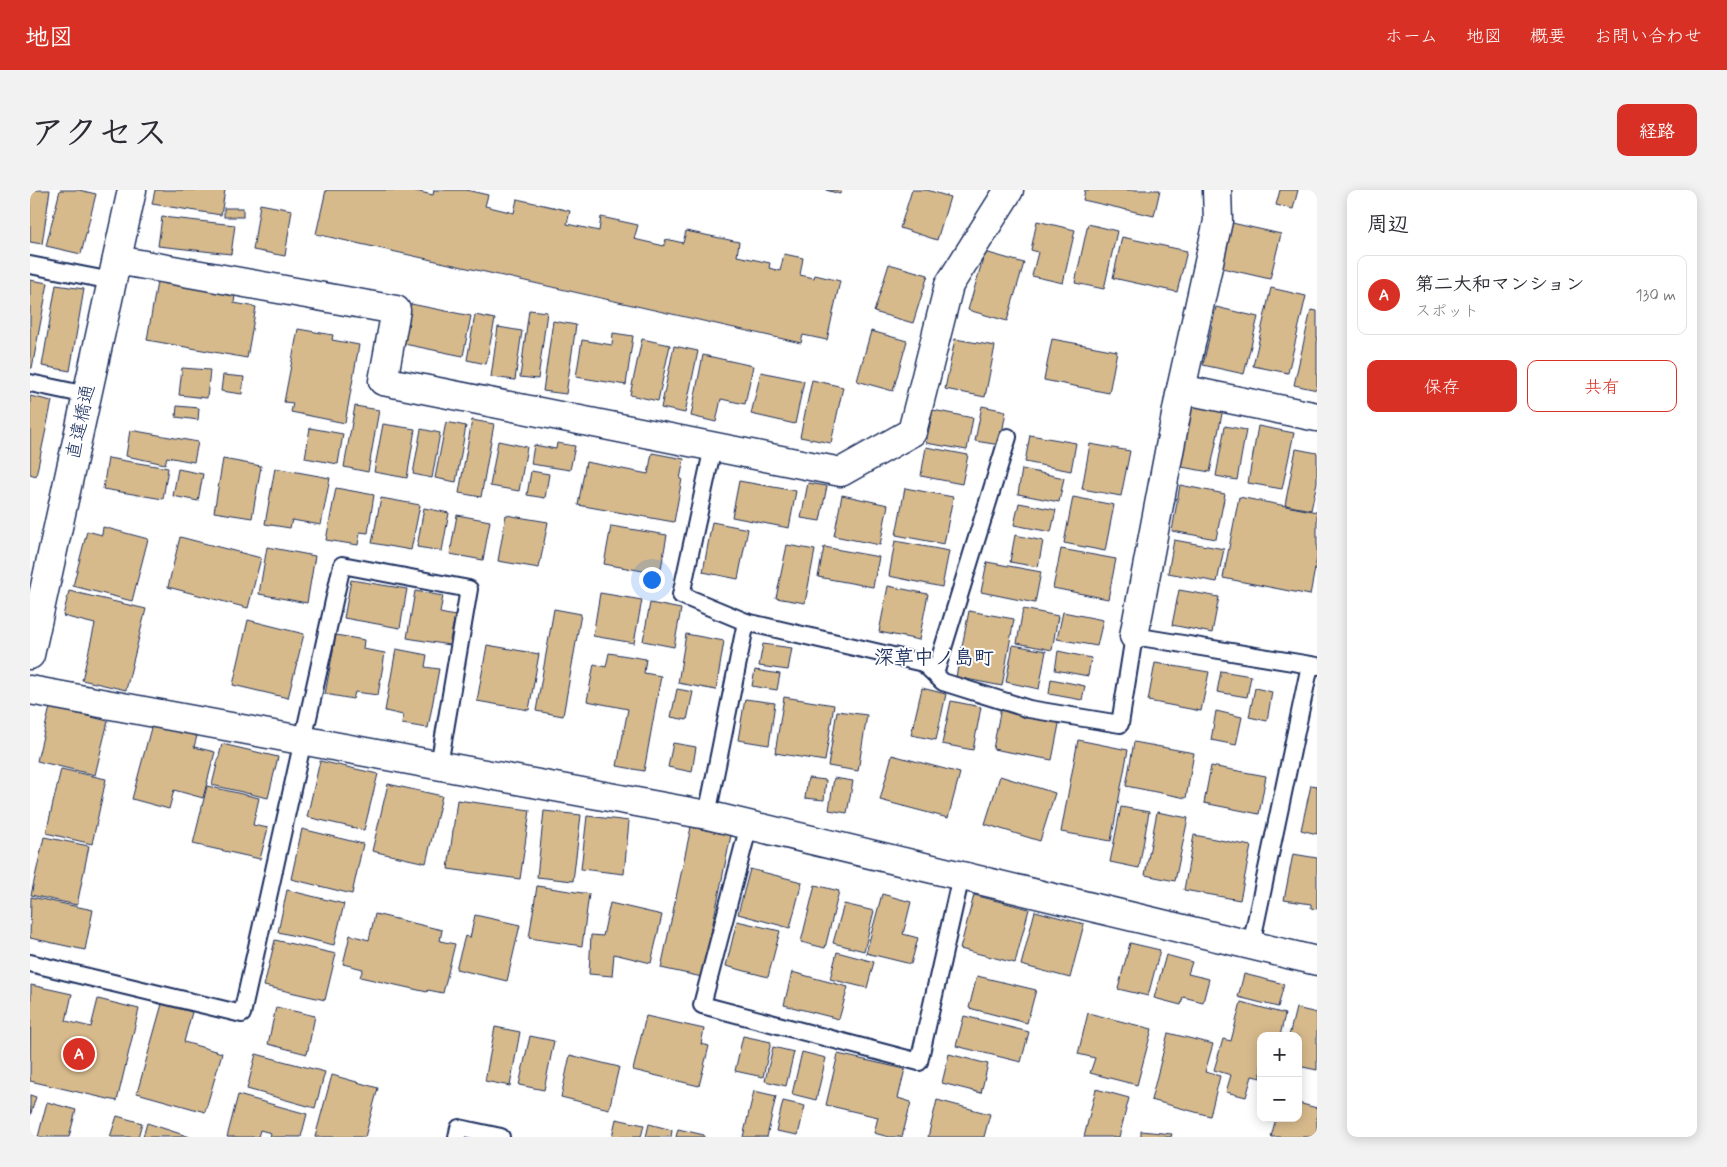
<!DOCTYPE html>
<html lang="ja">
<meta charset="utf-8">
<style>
:root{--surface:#fff;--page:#f2f2f3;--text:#2b2b33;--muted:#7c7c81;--line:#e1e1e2;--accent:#d93025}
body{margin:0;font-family:Mynerve,"Klee One",sans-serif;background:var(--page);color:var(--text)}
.controls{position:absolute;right:15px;bottom:15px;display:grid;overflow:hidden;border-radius:10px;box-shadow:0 2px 12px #0003}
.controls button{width:45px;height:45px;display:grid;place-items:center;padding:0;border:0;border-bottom:1px solid var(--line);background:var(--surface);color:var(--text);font:25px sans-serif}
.you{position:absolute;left:621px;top:389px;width:18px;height:18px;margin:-12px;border:4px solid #fff;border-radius:50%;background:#1a73e8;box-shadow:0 0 0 8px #1a73e833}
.badge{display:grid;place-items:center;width:32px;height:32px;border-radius:50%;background:var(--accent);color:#fff;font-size:16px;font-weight:700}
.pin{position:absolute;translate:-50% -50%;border:2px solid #fff;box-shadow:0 1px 5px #0006}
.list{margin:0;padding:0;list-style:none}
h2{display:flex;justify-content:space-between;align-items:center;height:65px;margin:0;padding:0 20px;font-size:21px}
h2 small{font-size:16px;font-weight:400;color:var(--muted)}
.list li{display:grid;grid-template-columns:32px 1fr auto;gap:15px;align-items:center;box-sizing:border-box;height:80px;margin:0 10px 10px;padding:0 10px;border:1px solid var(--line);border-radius:10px}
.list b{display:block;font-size:19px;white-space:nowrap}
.list p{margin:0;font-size:16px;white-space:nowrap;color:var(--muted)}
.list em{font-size:16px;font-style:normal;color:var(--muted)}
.actions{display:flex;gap:10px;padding:15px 20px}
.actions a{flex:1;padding:11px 0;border:1px solid var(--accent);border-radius:10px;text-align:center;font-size:18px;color:var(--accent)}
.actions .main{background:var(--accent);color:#fff}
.map{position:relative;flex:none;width:1287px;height:947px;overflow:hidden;border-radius:10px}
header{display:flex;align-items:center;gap:30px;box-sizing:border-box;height:70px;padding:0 25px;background:var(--accent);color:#fff}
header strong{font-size:24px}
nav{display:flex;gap:28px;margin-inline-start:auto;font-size:18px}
.intro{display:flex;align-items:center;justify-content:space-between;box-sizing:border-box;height:120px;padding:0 30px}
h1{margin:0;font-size:35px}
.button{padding:12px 22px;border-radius:10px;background:var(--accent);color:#fff;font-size:18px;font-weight:700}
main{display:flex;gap:30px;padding:0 30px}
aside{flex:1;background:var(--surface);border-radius:10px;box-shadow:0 2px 12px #0003}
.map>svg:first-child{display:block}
</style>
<header>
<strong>地図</strong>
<nav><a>ホーム</a><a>地図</a><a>概要</a><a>お問い合わせ</a></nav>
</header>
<div class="intro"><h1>アクセス</h1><a class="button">経路</a></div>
<main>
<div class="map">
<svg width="1287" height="947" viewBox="0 0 1287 947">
<rect width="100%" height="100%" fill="#fff"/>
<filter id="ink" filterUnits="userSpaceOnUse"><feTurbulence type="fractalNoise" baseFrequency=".02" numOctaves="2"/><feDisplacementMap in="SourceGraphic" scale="10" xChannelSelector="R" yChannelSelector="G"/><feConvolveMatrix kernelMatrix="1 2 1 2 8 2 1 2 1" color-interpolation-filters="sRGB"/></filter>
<g filter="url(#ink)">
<g fill="#d7ba8c" stroke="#1b2f5e">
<polygon points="0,0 20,0 12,54 0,52"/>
<polygon points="30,0 49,0 66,4 51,64 16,56"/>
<polygon points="125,0 195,0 191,25 122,14"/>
<polygon points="296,0 381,0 403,5 404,0 436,0 458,5 455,16 484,23 487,9 540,21 537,34 569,41 571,27 608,35 604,49 634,56 636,49 653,53 656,41 709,52 707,66 740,73 739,78 750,81 754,64 773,68 770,85 784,88 785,85 810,91 797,150 773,145 771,153 286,44"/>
<polygon points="796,0 811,0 810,4"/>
<polygon points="882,0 897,0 920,7 907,50 870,38"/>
<polygon points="1055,0 1130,0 1124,26 1053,10"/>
<polygon points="1250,0 1268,0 1263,19 1246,15"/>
<polygon points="230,14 262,20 255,66 223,60"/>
<rect x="194" y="18" width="19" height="9"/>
<polygon points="132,27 205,35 201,64 128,56"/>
<polygon points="1007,31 1045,40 1033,93 1002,86 1008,62 1001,60"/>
<polygon points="1202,33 1251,44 1240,89 1192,78"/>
<polygon points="1058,34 1087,41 1074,99 1045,93"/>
<polygon points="1092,47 1157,61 1147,102 1083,88"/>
<polygon points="955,62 994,73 977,131 938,120"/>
<polygon points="859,74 898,85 883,133 844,122"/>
<polygon points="0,90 18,93 2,178 0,178"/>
<polygon points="127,92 205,105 204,113 226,117 217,168 117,150"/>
<polygon points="26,95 54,99 40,181 12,176"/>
<polygon points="1241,98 1276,106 1258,183 1223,176"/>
<polygon points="381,114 441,126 433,166 374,154"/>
<polygon points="1186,117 1228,127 1214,184 1173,175"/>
<polygon points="499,120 517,122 508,189 490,187"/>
<polygon points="1281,120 1287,121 1287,200 1264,195"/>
<polygon points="445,125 465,129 456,174 437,170"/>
<polygon points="523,131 546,135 536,204 513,201"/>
<polygon points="468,137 492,141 485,190 461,187"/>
<polygon points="268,139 303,145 302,150 329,155 315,233 261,222 263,213 254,212"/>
<polygon points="841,141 877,151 863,201 827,191"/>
<polygon points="583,143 603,146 596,195 546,187 552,150 582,155"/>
<polygon points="612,149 640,155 628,211 600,205"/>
<polygon points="925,149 965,156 955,207 915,199"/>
<polygon points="1022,149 1087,161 1079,203 1014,190"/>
<polygon points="644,156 668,161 655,223 631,218"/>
<polygon points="673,165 723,176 715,214 691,209 686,232 661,226"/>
<polygon points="152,178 180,180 177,208 149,205"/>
<polygon points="731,182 774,191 765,234 721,224"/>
<polygon points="193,185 214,187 212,204 191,201"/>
<polygon points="782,190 813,197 801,253 770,247"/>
<polygon points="0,206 22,211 6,286 0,284"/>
<polygon points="1159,212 1193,219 1180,282 1146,276"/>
<polygon points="147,216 169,218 168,230 146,227"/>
<polygon points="325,216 349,220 338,282 314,277"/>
<polygon points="952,216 976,221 970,255 945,251"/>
<polygon points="903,220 943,228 937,260 896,253"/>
<polygon points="442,230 464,234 451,307 429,303"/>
<polygon points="416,232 436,236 426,292 405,288"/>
<polygon points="353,234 385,239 377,288 344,282"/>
<polygon points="1195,236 1216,240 1207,290 1186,286"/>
<polygon points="1228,236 1264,243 1252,299 1218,293"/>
<polygon points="280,238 313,244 308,274 275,268"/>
<polygon points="391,239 410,243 402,288 383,284"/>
<polygon points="100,240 168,252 164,272 137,267 135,274 96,266"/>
<polygon points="1000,245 1046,253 1041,281 995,272"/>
<polygon points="468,251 497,257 489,301 460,296"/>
<polygon points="527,253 545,256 540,280 501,274 504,255 526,259"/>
<polygon points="1060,254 1100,261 1091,306 1052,299"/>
<polygon points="896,257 938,265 932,294 891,286"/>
<polygon points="1266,259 1287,263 1287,292 1281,320 1255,315"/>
<polygon points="622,263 654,269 650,289 652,289 644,332 548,315 556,272 618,284"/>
<polygon points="78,268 138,278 133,309 73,299"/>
<polygon points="193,269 231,276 222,328 184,322"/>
<polygon points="245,278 300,288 291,335 262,330 260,338 235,334"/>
<polygon points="148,279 173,284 168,311 143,306"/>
<polygon points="992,279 1034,288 1029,312 988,304"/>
<polygon points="501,281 519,284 515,308 497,305"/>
<polygon points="709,291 766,301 759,338 702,327"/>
<polygon points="778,293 797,296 790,331 771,328"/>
<polygon points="1150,295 1195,304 1186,349 1142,341"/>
<polygon points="306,298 344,305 338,343 330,342 328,355 296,350"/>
<polygon points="875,298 923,307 914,354 866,345"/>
<polygon points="812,305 858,315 850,355 804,346"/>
<polygon points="1043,307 1084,315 1075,361 1034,353"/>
<polygon points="1209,307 1287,322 1287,368 1280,405 1193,388"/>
<polygon points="351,308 390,315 381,360 342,353"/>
<polygon points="989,313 1026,320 1021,342 984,335"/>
<polygon points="394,318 419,323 412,361 387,357"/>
<polygon points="427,325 460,331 453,370 420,364"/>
<polygon points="476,325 518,332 509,378 468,371"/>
<polygon points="682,332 718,339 708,389 673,382"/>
<polygon points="581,336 637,345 630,384 574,374"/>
<polygon points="73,337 118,349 102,411 43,396 57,341 72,345"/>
<polygon points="985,345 1013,351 1008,377 980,372"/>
<polygon points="150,347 231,368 218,418 138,397"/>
<polygon points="1144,350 1194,359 1187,392 1138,383"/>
<polygon points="865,351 919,361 912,397 859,386"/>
<polygon points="757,355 785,360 775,413 746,408"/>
<polygon points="237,357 285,366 277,413 229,404"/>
<polygon points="794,357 849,367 843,397 788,387"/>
<polygon points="1031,359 1086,369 1078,409 1023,398"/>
<polygon points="957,372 1011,382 1005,413 951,402"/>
<polygon points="321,390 377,399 370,438 314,428"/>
<polygon points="858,396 898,404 889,450 849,442"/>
<polygon points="1149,400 1189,407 1182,443 1142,435"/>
<polygon points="39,401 116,419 96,500 52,490 65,434 33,426"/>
<polygon points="385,401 413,406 410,423 425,426 419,455 377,448"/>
<polygon points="570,403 612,410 604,453 563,446"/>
<polygon points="620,413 651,419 644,457 613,451"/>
<polygon points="524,419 551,424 533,526 506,521"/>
<polygon points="993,419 1028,426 1022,460 987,453"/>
<polygon points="939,421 984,429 972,496 926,487"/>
<polygon points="1033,422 1073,430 1067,456 1027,449"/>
<polygon points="218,430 274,444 258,508 203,495"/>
<polygon points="656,444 694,451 686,500 648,493"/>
<polygon points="306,445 334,450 333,459 355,463 348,505 325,502 323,509 295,504"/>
<polygon points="733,454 762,458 758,480 729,476"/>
<polygon points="457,455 509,464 499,520 447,511"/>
<polygon points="983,455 1016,461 1009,499 976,492"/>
<polygon points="366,459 397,465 395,477 409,479 398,538 372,534 373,525 355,521"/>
<polygon points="1028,461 1061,468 1058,486 1025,480"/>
<polygon points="579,463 616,469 614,483 631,486 614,581 587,576 598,519 557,511 564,474 576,477"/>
<polygon points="1125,473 1179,482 1171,521 1118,511"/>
<polygon points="725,480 750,484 747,500 722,496"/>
<polygon points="1191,481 1221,486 1217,507 1187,502"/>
<polygon points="1021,489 1055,496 1052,510 1019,504"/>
<polygon points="892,498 916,504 906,550 881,545"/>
<polygon points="1225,498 1242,502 1237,531 1219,527"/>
<polygon points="647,499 663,502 657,530 641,527"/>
<polygon points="754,507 804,515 795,571 745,563"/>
<polygon points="715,509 745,513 739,555 708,550"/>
<polygon points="921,511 951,517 943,560 912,554"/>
<polygon points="20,517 78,531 65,585 7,571"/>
<polygon points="971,517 1030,529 1022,570 963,559"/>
<polygon points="807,521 837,525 828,581 798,576"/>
<polygon points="1186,521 1212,527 1206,555 1181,550"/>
<polygon points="122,534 167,546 164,557 185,562 173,608 144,600 139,619 102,609"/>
<polygon points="1048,550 1098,560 1081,651 1031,642"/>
<polygon points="1104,552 1164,563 1156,608 1096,596"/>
<polygon points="643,553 666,557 662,582 638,577"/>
<polygon points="192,554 248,567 238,608 182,595"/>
<polygon points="862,565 930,583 918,628 850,610"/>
<polygon points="290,571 348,584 334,640 277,627"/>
<polygon points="1181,576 1236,586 1229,624 1174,613"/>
<polygon points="31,579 76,589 62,654 16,643"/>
<polygon points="970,586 1025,603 1010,651 955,634"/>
<polygon points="778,588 796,590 794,610 775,608"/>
<polygon points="804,588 823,591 817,623 799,620"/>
<polygon points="358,594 412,606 396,673 342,661"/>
<polygon points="1281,595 1287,596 1287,644 1271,640"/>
<polygon points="177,596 229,608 223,635 238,638 230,669 163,654"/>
<polygon points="427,610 500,620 490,689 418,679"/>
<polygon points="1091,617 1119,622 1109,678 1080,672"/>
<polygon points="514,621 551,625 543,691 507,687"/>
<polygon points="1127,622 1158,628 1145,691 1115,685"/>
<polygon points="557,626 599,631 594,684 551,679"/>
<polygon points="661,637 701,645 672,787 631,778"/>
<polygon points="272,639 333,654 322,704 261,689"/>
<polygon points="1164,645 1221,656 1210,710 1154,700"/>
<polygon points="14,647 59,656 47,715 1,705"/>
<polygon points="1263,664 1287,668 1287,719 1281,718 1281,714 1254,710"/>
<polygon points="720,679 772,692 760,738 708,724"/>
<polygon points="785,695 809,701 795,758 771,752"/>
<polygon points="507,696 559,704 552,756 499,748"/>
<polygon points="257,700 314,714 304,755 248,742"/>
<polygon points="852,704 881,712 873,744 888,748 881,774 836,763"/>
<polygon points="944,705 999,719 985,773 930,759"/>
<polygon points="1,707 63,720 55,760 0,748"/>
<polygon points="580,713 632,725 621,773 584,764 582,786 559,784 561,745 573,746"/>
<polygon points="814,714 844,721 834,761 803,753"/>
<polygon points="1005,721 1054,734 1040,788 991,775"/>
<polygon points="345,724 412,740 410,751 425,754 413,803 398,800 397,802 330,787 333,779 313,774 320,745 339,750"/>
<polygon points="445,725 490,735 477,791 426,779 435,746 440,748"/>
<polygon points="707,731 750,741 738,787 696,776"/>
<polygon points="245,750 306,764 295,810 234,796"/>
<polygon points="1100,753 1130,760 1118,806 1088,799"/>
<polygon points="807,762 844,772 837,798 800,789"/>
<polygon points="1136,765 1162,772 1158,784 1179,789 1173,812 1153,807 1151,815 1124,808"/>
<polygon points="762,782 818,797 809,829 754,815"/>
<polygon points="1214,784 1254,794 1248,817 1208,807"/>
<polygon points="947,786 1006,800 997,833 939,818"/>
<polygon points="1,795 42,804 36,831 61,837 68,809 109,819 87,911 0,891"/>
<polygon points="1211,812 1255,824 1250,846 1231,846 1231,888 1222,886 1216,907 1196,902 1201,885 1184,880 1193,849 1201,851"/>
<polygon points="132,814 162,822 154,852 192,863 175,922 107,903"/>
<polygon points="246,817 285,826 277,864 238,854"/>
<polygon points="1266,818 1287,823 1287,880 1268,876 1268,846 1259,846"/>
<polygon points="1058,823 1122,839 1107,895 1060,883 1065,868 1048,864"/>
<polygon points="616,826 674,839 671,854 679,856 669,896 603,880"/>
<polygon points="934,826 999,842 991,872 926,856"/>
<polygon points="465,837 490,842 480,896 455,891"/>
<polygon points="1138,843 1183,854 1175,882 1190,886 1180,926 1121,910"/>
<polygon points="500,846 524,851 514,900 489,895"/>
<polygon points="713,846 741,852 733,887 705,881"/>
<polygon points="743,857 764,862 756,896 735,891"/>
<polygon points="772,862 796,868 786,910 762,904"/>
<polygon points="226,864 295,882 285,918 217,899"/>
<polygon points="808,864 875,879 868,908 881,912 872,947 859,947 844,943 848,927 796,915"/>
<polygon points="919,864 958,874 951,903 912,893"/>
<polygon points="540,865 589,877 579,919 531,907"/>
<polygon points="302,885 348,898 335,947 285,947"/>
<polygon points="1066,899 1099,908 1089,947 1054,947"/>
<polygon points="724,901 746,906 737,947 713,947"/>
<polygon points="0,905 6,907 0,926"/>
<polygon points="208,905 277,924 271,947 240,947 241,943 230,940 228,947 197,947"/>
<polygon points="907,910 960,924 954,947 898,947"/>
<polygon points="753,911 775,916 768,945 746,941"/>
<polygon points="17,912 46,920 39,947 8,947"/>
<polygon points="1268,913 1287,918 1287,947 1241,947 1246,928 1268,928"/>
<polygon points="87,926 112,933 108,947 80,947"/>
<polygon points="586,929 614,935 611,947 582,947"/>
<polygon points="117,933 160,947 113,947"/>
<polygon points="619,934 642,940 641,947 616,947"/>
<polygon points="648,939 674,945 674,947 646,947"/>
<polygon points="1111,941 1142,944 1141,947 1111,947"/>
</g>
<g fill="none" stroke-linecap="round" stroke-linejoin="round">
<defs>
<g id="lane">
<polyline points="0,75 82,91"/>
<polyline points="0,193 57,205"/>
<polyline points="683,257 651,405 716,432"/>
<polyline points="905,484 978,247"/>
<polyline points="677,625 716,432 893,473 913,492 999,519 1090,534 1104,446 1287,476"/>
<polyline points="719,635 672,815 889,872 931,686"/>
<polyline points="1221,755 1280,475"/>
<polyline points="0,773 212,824 312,375 439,399 409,575"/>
<polyline points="427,947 429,938 471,947"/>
</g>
<g id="street">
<polyline points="87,70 366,120 353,191 811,282 882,242 919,95 979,0"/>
<polyline points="1151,199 1287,227"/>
<polyline points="1104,446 1151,199 1188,31 1187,0"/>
<polyline points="0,465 102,0"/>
<polyline points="0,500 677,625 1287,771"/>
</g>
</defs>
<use href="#lane" stroke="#1b2f5e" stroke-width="20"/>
<use href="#street" stroke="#1b2f5e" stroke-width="31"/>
<use href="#lane" stroke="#fff" stroke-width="16"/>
<use href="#street" stroke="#fff" stroke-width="28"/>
</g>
</g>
<g text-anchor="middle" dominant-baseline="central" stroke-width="4" stroke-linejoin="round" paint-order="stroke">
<g font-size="19" fill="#1b2f5e" stroke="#fff">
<text transform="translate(51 232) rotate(-78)">直違橋通</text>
</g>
<g font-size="20" font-weight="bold" fill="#1b2f5e" stroke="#fff">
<text x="904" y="468">深草中ノ島町</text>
</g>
</g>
</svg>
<div class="controls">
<button>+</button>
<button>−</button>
</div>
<div class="you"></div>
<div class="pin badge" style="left:49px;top:864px">A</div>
</div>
<aside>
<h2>周辺<small></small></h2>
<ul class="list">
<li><span class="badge">A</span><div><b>第二大和マンション</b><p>スポット</p></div><em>130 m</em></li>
</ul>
<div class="actions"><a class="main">保存</a><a>共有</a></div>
</aside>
</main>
